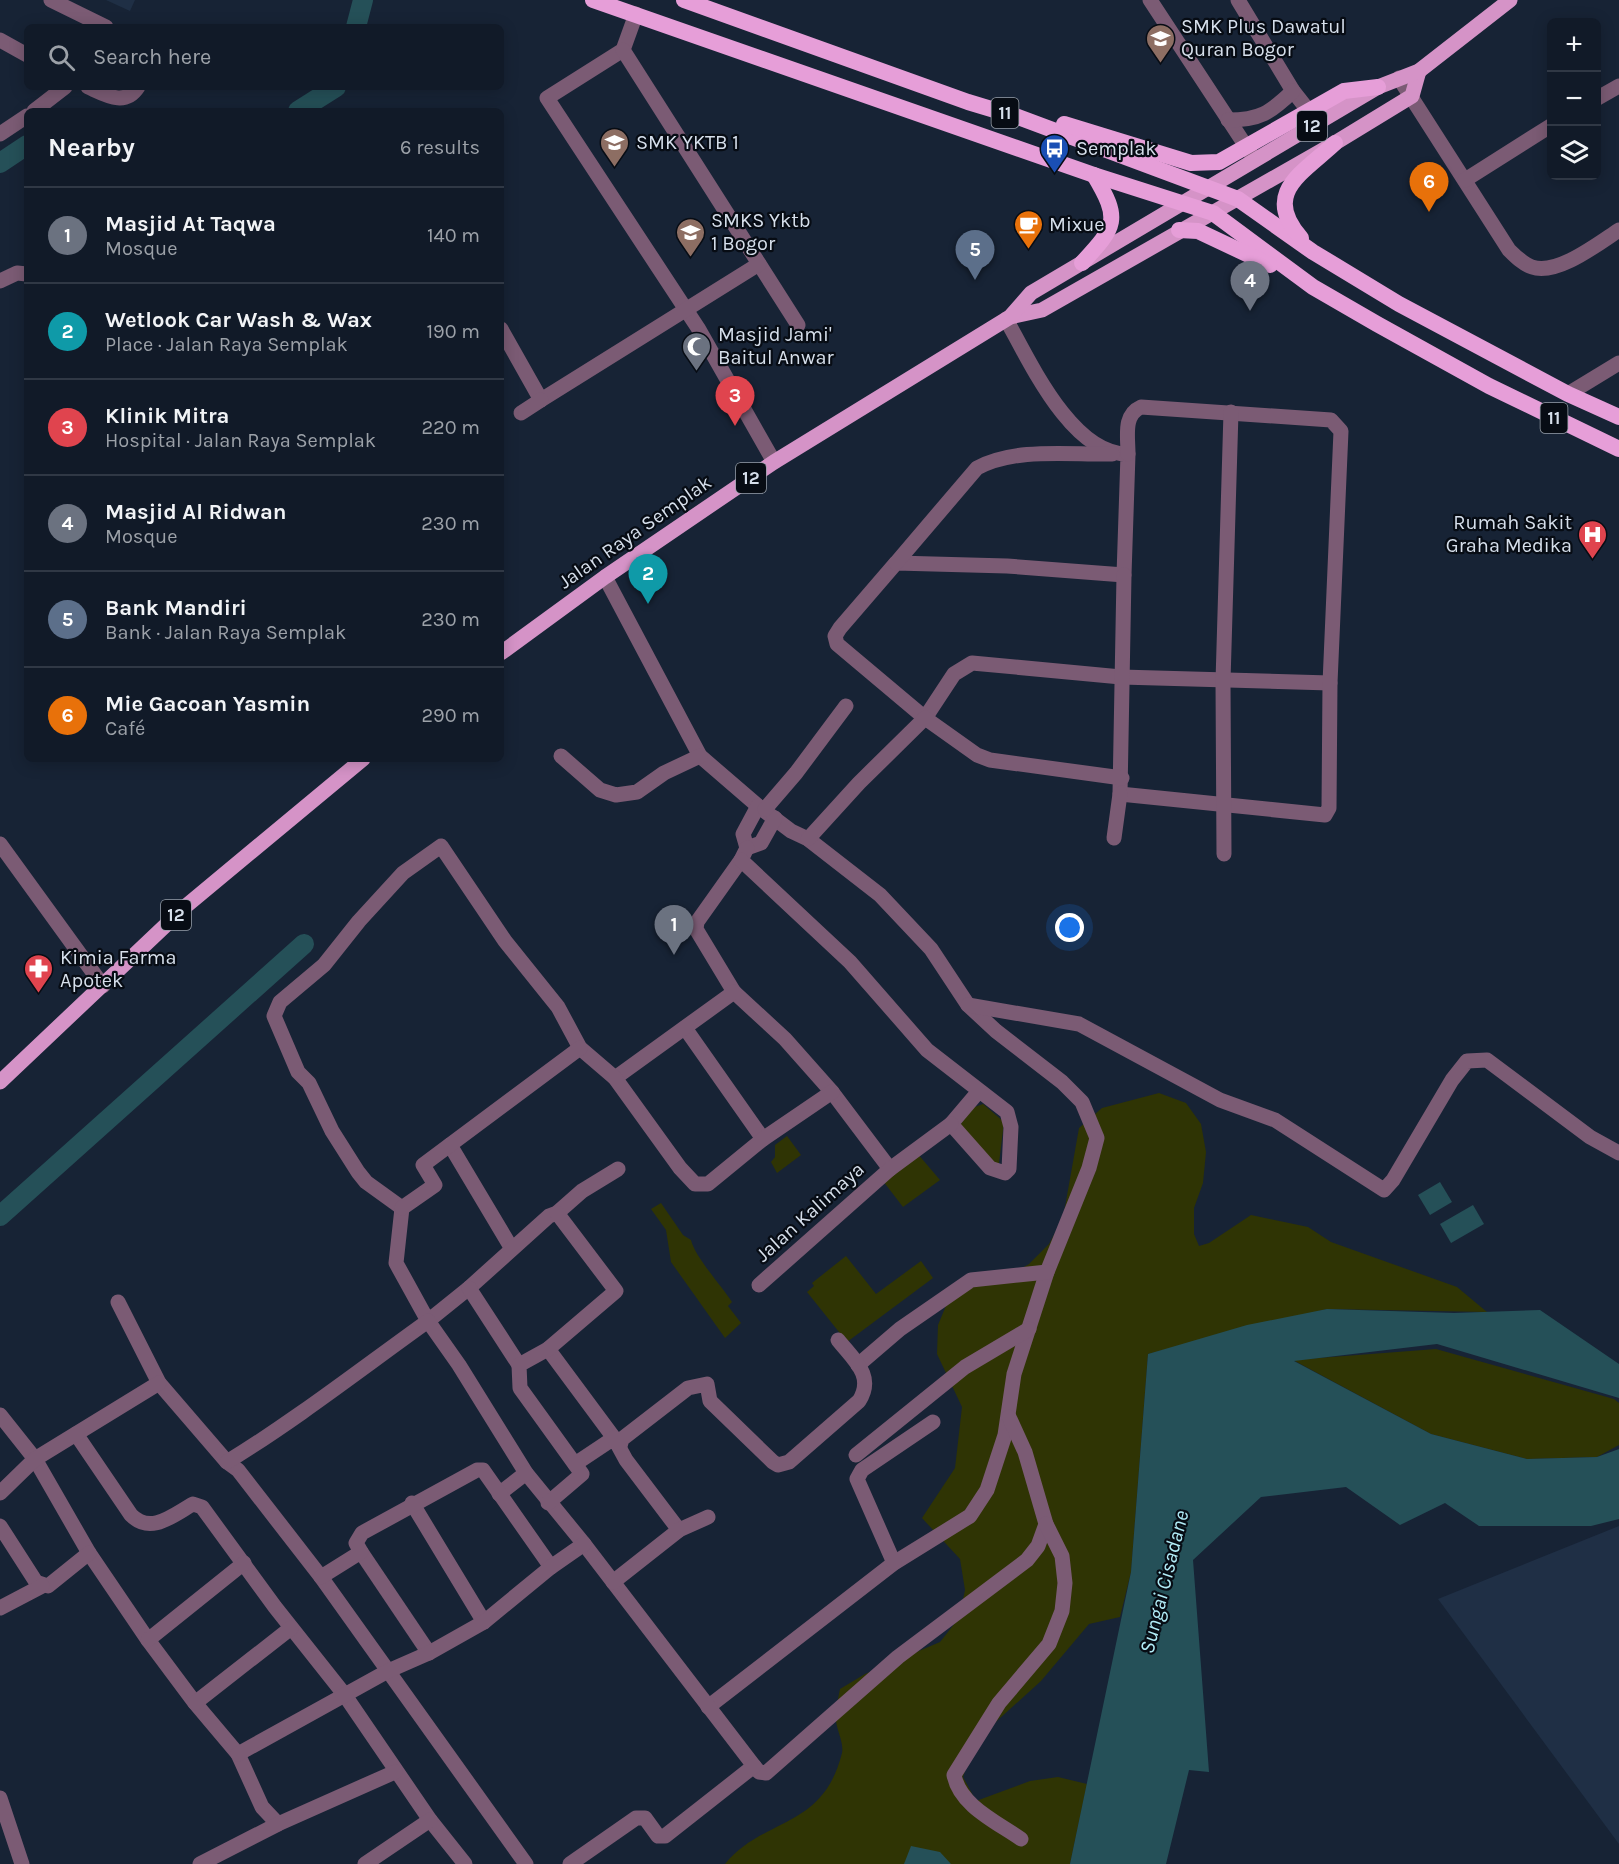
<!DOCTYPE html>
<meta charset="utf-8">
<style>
:root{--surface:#111a28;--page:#1e2734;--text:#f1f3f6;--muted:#9ca1a8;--line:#303845;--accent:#b45309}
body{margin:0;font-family:Karla,sans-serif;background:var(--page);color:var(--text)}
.controls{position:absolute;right:18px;top:18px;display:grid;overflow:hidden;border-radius:9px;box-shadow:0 3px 15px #0003}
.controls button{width:54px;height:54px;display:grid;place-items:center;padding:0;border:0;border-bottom:2px solid var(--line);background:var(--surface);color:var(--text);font:30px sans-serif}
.you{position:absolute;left:1070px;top:928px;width:21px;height:21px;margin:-15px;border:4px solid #fff;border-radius:50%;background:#1a73e8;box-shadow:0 0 0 9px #1a73e833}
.badge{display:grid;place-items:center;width:39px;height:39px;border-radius:50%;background:var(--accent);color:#fff;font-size:20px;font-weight:700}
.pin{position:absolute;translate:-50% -50px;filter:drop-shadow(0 2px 3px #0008)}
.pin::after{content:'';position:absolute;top:32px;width:21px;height:18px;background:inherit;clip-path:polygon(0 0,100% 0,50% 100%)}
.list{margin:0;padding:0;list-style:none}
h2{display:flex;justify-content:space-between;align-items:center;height:78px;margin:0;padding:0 24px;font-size:26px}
h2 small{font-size:20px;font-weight:400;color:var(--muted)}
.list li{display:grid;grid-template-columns:39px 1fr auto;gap:18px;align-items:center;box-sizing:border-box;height:96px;padding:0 24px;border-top:2px solid var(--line)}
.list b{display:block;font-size:22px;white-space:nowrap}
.list p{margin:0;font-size:20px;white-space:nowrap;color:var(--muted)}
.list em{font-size:20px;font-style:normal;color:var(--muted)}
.icon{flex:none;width:33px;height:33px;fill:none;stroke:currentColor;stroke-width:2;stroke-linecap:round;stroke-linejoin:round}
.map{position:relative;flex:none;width:1619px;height:1864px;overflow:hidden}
.search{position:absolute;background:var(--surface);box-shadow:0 3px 15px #0003;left:24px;top:24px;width:480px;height:66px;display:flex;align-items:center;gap:15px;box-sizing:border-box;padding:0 21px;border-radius:9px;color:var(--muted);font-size:22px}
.panel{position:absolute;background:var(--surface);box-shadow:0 3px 15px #0003;left:24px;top:108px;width:480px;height:654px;border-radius:9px}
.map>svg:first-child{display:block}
</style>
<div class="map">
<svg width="1619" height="1864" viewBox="0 0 1619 1864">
<rect width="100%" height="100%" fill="#172335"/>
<g fill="#1f2f45">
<polygon points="106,0 135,0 130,11"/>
<polygon points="1619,1526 1619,1844 1438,1599"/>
</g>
<g fill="#2f3404">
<path d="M1159 1093 1186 1103 1201 1124 1206 1152 1203 1183 1194 1208V1234L1199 1246 1209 1243 1251 1215 1308 1227 1331 1242 1457 1287 1487 1312 1327 1309 1148 1354 1131 1572 1120 1617 1089 1624 1041 1681 988 1729 971 1753 963 1777 976 1801 1030 1781 1058 1777 1087 1784 1070 1864H725C763 1817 823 1830 842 1753 844 1743 837 1731 836 1721 835 1711 838 1699 840 1689L865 1674 940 1642 959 1618 965 1590 960 1559 922 1518 955 1468 962 1407 937 1354 938 1325 950 1296 974 1279H1004L1029 1264 1049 1244 1063 1218 1079 1128 1102 1108Z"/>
<polygon points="983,1104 1004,1122 999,1163 995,1163 960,1125 972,1108"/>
<polygon points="787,1136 801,1155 777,1173 771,1162 775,1157 775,1145"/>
<polygon points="917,1153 940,1180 903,1207 883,1181"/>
<path d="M661 1203 683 1235 691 1240C695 1257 721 1285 732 1302L728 1306 741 1323 725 1338 671 1262 666 1230 651 1209Z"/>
<polygon points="846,1256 876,1294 921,1261 933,1278 847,1342 807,1292 814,1286 812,1283"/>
<polygon points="1436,1349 1614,1399 1619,1403 1619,1445 1597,1457 1527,1459 1431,1434 1293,1360"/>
</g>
<g fill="#255058">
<polygon points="1440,1182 1452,1202 1430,1215 1418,1195"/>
<polygon points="1473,1205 1484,1224 1451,1243 1440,1224"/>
<polygon points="1327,1309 1454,1313 1540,1310 1619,1364 1619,1398 1437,1344 1294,1361 1431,1434 1527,1459 1597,1457 1619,1449 1619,1519 1591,1526 1479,1526 1445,1503 1400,1525 1346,1487 1261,1497 1193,1560 1209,1772 1189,1770 1166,1864 1070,1864 1131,1572 1148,1354 1247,1325"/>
<polygon points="911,1846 940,1852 951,1864 904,1864"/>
</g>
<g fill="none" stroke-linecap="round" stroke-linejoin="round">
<g stroke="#255058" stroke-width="20">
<polyline points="356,27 363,0"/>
<polyline points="298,111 336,87"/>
<polyline points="0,163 27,145"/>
<polyline points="0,1216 304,944"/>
</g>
<g stroke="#7b5b74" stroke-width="15">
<polyline points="51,0 106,27"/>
<polyline points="1150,0 1253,157"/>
<polyline points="1238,0 1293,91 1308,110"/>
<polyline points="636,14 623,50 547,98 698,328 774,462"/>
<polyline points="0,40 27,55"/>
<polyline points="623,50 798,325"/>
<path d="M1399 78 1509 250C1516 257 1523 264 1532 267 1557 276 1599 243 1619 230"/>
<path d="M88 87C106 95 125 107 138 87"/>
<polyline points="1596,99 1619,86"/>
<polyline points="34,111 65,87"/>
<path d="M1228 120C1260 120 1270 113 1293 91"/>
<polyline points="0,134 27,116"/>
<polyline points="1465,180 1552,125"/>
<polyline points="0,281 17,273 27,274"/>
<path d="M1006 319C1030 362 1072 455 1128 454L1124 575 1007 566 896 563 840 628 835 636 837 644 925 718 954 674 972 663 1121 677 1330 683"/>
<polyline points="501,329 541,400 759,264"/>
<polyline points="1568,394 1619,363"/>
<polyline points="521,413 541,400"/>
<path d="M896 563 977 468C1016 447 1070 455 1112 454"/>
<path d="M1124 575 1120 794 1325 815 1329 808 1330 683 1341 431 1331 420 1141 407C1123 415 1128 436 1128 454"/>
<polyline points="605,577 700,756 758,806 791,831 808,839 880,895 931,949 968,1005 996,1031 1062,1082 1082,1102 1097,1138 1089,1168 1047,1272 1014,1374 1005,1435 987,1490 970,1516 894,1563 708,1707"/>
<polyline points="561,756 600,790 616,795 637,792 664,773 700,756"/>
<polyline points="758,806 743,834 747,848 761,843 775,818"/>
<polyline points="765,809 796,773 846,706"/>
<polyline points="1114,838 1120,794"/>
<polyline points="808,839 859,783 925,718 977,755 990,760 1122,778"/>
<polyline points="0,844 103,986"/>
<polyline points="747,848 741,860 697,922 696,929 734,992 785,1039 832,1092 890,1169"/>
<polyline points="1224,854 1223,681 1231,412"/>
<polyline points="741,860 850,962 927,1050 1007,1112 1011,1127 1009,1169 1005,1173 990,1168 951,1124 979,1091"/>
<polyline points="968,1005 1079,1024 1220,1100 1275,1120 1384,1190 1393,1180 1452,1080 1467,1061 1487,1060 1590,1137 1619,1153"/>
<polyline points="685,1028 763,1139"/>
<polyline points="615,1078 734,992"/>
<polyline points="450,1145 512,1249"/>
<polyline points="618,1169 582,1191 557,1213 549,1216 469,1288 428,1321 396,1263 402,1208 366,1182 358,1172 332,1131 309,1083 298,1072 274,1016 280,1002 324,965 359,921 403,873 441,846 505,941 558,1007 580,1048 615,1078 680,1168 695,1184 708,1184 763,1139 832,1092"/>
<polyline points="402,1208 435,1185 423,1165 580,1048"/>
<polyline points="759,1285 890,1169 951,1124"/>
<polyline points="469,1288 519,1365"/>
<polyline points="118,1302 159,1383 227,1462 238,1470 321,1577 526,1864"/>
<polyline points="548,1349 614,1438"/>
<polyline points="858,1365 900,1329 971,1280 1047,1272"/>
<polyline points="0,1415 35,1459 89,1553 148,1640 195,1703 238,1754 262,1807 278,1824"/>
<path d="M76 1434 131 1515C151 1535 173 1515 193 1504L202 1507 275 1607 344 1694 430 1820 465 1864"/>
<path d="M620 1446 622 1439 688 1388 707 1384 710 1401 773 1462 778 1465 789 1462 859 1401C875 1376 854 1360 838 1340"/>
<polyline points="856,1455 965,1367 1029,1329"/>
<path d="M227 1462C297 1419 361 1369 428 1321L459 1365 526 1473 584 1544 754 1766 759 1772 766 1773 898 1657 1027 1560 1038 1546 1046 1524 1025 1452 1009 1417"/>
<polyline points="575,1464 614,1438 626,1460 679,1530"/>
<polyline points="0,1493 35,1459 159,1383"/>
<polyline points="499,1494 526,1473"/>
<polyline points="412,1503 484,1622"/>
<polyline points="548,1503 582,1474 520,1388 519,1365 548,1349 616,1291 557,1213"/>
<polyline points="0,1526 36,1582 48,1586 89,1553"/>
<polyline points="361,1552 429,1653"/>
<polyline points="894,1563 857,1479 862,1470 933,1422"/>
<polyline points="321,1577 361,1552 356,1543 362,1533 477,1470 483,1470 551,1567"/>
<polyline points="613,1582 679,1530 708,1517"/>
<polyline points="0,1608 42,1586"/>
<polyline points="148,1640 244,1563"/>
<polyline points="195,1703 291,1628"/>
<polyline points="238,1754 388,1671 429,1653 484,1622 551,1567 584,1544"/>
<polyline points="0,1798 22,1864"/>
<path d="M1021 1839C997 1822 960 1806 954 1775L999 1703 1049 1644 1062 1611 1065 1583 1062 1556 1046 1524"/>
<polyline points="200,1864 278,1824 395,1772"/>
<polyline points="365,1864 430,1820"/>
<polyline points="570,1864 636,1818 645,1818 658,1836 665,1836 754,1766"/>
</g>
<g stroke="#d593c7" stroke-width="15">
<polyline points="1010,317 1042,310 1335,143 1412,96 1419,71"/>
<polyline points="501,653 605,577 774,462 1010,317 1031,293 1378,87 1419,71 1510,0"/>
<polyline points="0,1082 186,906 363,759"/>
</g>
<g stroke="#e69ed8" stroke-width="16">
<polyline points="593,0 1094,175 1213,213 1313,287 1377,324 1489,386 1619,449"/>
<polyline points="684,0 968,102 1018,117 1238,199 1313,252 1399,304 1568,394 1619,417"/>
<polyline points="1064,124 1191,163 1219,162 1344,91 1378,87"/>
<polyline points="1179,230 1198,231 1270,265"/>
<path d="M1301 238C1261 193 1303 173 1335 143"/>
<path d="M1082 263C1116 226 1121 220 1094 175"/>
</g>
</g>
<defs>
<symbol id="school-pin" viewBox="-11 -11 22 30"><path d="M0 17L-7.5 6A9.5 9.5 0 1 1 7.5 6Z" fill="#8d6e63" stroke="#070c14"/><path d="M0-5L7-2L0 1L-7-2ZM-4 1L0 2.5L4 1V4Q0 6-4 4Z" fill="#fff"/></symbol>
<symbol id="bus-pin" viewBox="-11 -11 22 30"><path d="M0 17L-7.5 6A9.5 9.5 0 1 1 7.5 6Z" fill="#1a4fb4" stroke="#070c14"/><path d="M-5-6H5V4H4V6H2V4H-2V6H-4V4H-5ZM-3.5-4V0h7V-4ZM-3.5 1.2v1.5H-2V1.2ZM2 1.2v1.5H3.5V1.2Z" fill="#fff"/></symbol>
<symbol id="cafe-pin" viewBox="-11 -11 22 30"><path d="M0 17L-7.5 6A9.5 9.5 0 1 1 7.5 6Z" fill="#e8710a" stroke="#070c14"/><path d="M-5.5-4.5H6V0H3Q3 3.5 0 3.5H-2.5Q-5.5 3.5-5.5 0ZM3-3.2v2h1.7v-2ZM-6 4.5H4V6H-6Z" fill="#fff"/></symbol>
<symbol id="mosque-pin" viewBox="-11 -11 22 30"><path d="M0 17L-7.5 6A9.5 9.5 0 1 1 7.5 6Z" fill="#6b7280" stroke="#070c14"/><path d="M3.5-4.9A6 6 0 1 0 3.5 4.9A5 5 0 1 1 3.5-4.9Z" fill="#fff"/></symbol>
<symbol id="hospital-pin" viewBox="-11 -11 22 30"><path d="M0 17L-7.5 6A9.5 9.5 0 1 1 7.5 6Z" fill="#e0444e" stroke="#070c14"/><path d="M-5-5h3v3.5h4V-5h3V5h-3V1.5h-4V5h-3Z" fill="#fff"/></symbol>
<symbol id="pharmacy-pin" viewBox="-11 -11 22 30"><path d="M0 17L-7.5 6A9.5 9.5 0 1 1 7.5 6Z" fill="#e0444e" stroke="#070c14"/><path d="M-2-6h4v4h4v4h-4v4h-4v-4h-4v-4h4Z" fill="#fff"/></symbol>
</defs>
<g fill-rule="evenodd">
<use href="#school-pin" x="1144" y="22" width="33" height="45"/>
<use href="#school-pin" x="598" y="126" width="33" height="45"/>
<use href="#bus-pin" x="1038" y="132" width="33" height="45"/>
<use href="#cafe-pin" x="1012" y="208" width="33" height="45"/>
<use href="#school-pin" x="674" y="216" width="33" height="45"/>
<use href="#mosque-pin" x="680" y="330" width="33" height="45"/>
<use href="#hospital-pin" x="1576" y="518" width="33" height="45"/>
<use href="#pharmacy-pin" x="22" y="952" width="33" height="45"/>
</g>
<g text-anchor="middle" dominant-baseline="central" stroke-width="4.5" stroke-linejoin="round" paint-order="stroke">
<g fill="#070c14" stroke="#98a0aa" stroke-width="1.5">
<rect x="991.5" y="98" width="27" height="30" rx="4.5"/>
<rect x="1297" y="111" width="30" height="30" rx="4.5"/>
<rect x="1540.5" y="403" width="27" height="30" rx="4.5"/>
<rect x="736" y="463" width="30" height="30" rx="4.5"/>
<rect x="161" y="900" width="30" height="30" rx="4.5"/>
</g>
<g font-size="18" font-weight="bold" fill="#d6dfeb">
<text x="1005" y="113">11</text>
<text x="1312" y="126">12</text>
<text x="1554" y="418">11</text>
<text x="751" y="478">12</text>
<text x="176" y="915">12</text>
</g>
<g font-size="20" fill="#d6dfeb" stroke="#070c14" text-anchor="start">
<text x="1181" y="26">SMK Plus Dawatul<tspan x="1181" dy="23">Quran Bogor</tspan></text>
<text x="636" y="142">SMK YKTB 1</text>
<text x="1076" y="148">Semplak</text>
<text x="711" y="220">SMKS Yktb<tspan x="711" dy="23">1 Bogor</tspan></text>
<text x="1049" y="224">Mixue</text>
<text x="718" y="334">Masjid Jami'<tspan x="718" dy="23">Baitul Anwar</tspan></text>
<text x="1572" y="522" text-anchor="end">Rumah Sakit<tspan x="1572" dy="23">Graha Medika</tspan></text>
<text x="60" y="957">Kimia Farma<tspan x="60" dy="23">Apotek</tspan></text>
</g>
<g font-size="20" fill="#d6dfeb" stroke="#070c14">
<text transform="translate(635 532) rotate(-35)">Jalan Raya Semplak</text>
<text transform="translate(810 1212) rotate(-42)">Jalan Kalimaya</text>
</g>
<g font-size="21" font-style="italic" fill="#b1ecf7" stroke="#070c14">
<text transform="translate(1164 1582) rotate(-76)">Sungai Cisadane</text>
</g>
</g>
</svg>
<div class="controls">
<button>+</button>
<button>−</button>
<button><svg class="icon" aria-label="layers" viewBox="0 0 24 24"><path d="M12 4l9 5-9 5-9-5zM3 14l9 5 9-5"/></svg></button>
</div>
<div class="you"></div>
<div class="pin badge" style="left:674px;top:955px;background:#6b7280">1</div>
<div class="pin badge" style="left:648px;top:604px;background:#0f9aa8">2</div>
<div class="pin badge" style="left:735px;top:426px;background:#e0444e">3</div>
<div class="pin badge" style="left:1250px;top:311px;background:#6b7280">4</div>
<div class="pin badge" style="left:975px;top:280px;background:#5c6f8a">5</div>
<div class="pin badge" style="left:1429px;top:212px;background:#e8710a">6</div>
<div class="search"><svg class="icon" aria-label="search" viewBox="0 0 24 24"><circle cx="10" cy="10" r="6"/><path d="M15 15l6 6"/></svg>Search here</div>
<section class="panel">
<h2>Nearby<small>6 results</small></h2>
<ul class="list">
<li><span class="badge" style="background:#6b7280">1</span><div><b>Masjid At Taqwa</b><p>Mosque</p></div><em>140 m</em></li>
<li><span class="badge" style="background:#0f9aa8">2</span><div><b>Wetlook Car Wash &amp; Wax</b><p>Place · Jalan Raya Semplak</p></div><em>190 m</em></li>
<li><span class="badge" style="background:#e0444e">3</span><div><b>Klinik Mitra</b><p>Hospital · Jalan Raya Semplak</p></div><em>220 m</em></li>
<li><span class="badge" style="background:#6b7280">4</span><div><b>Masjid Al Ridwan</b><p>Mosque</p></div><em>230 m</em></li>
<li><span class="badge" style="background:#5c6f8a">5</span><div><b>Bank Mandiri</b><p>Bank · Jalan Raya Semplak</p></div><em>230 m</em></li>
<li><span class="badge" style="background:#e8710a">6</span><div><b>Mie Gacoan Yasmin</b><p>Café</p></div><em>290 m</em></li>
</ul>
</section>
</div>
